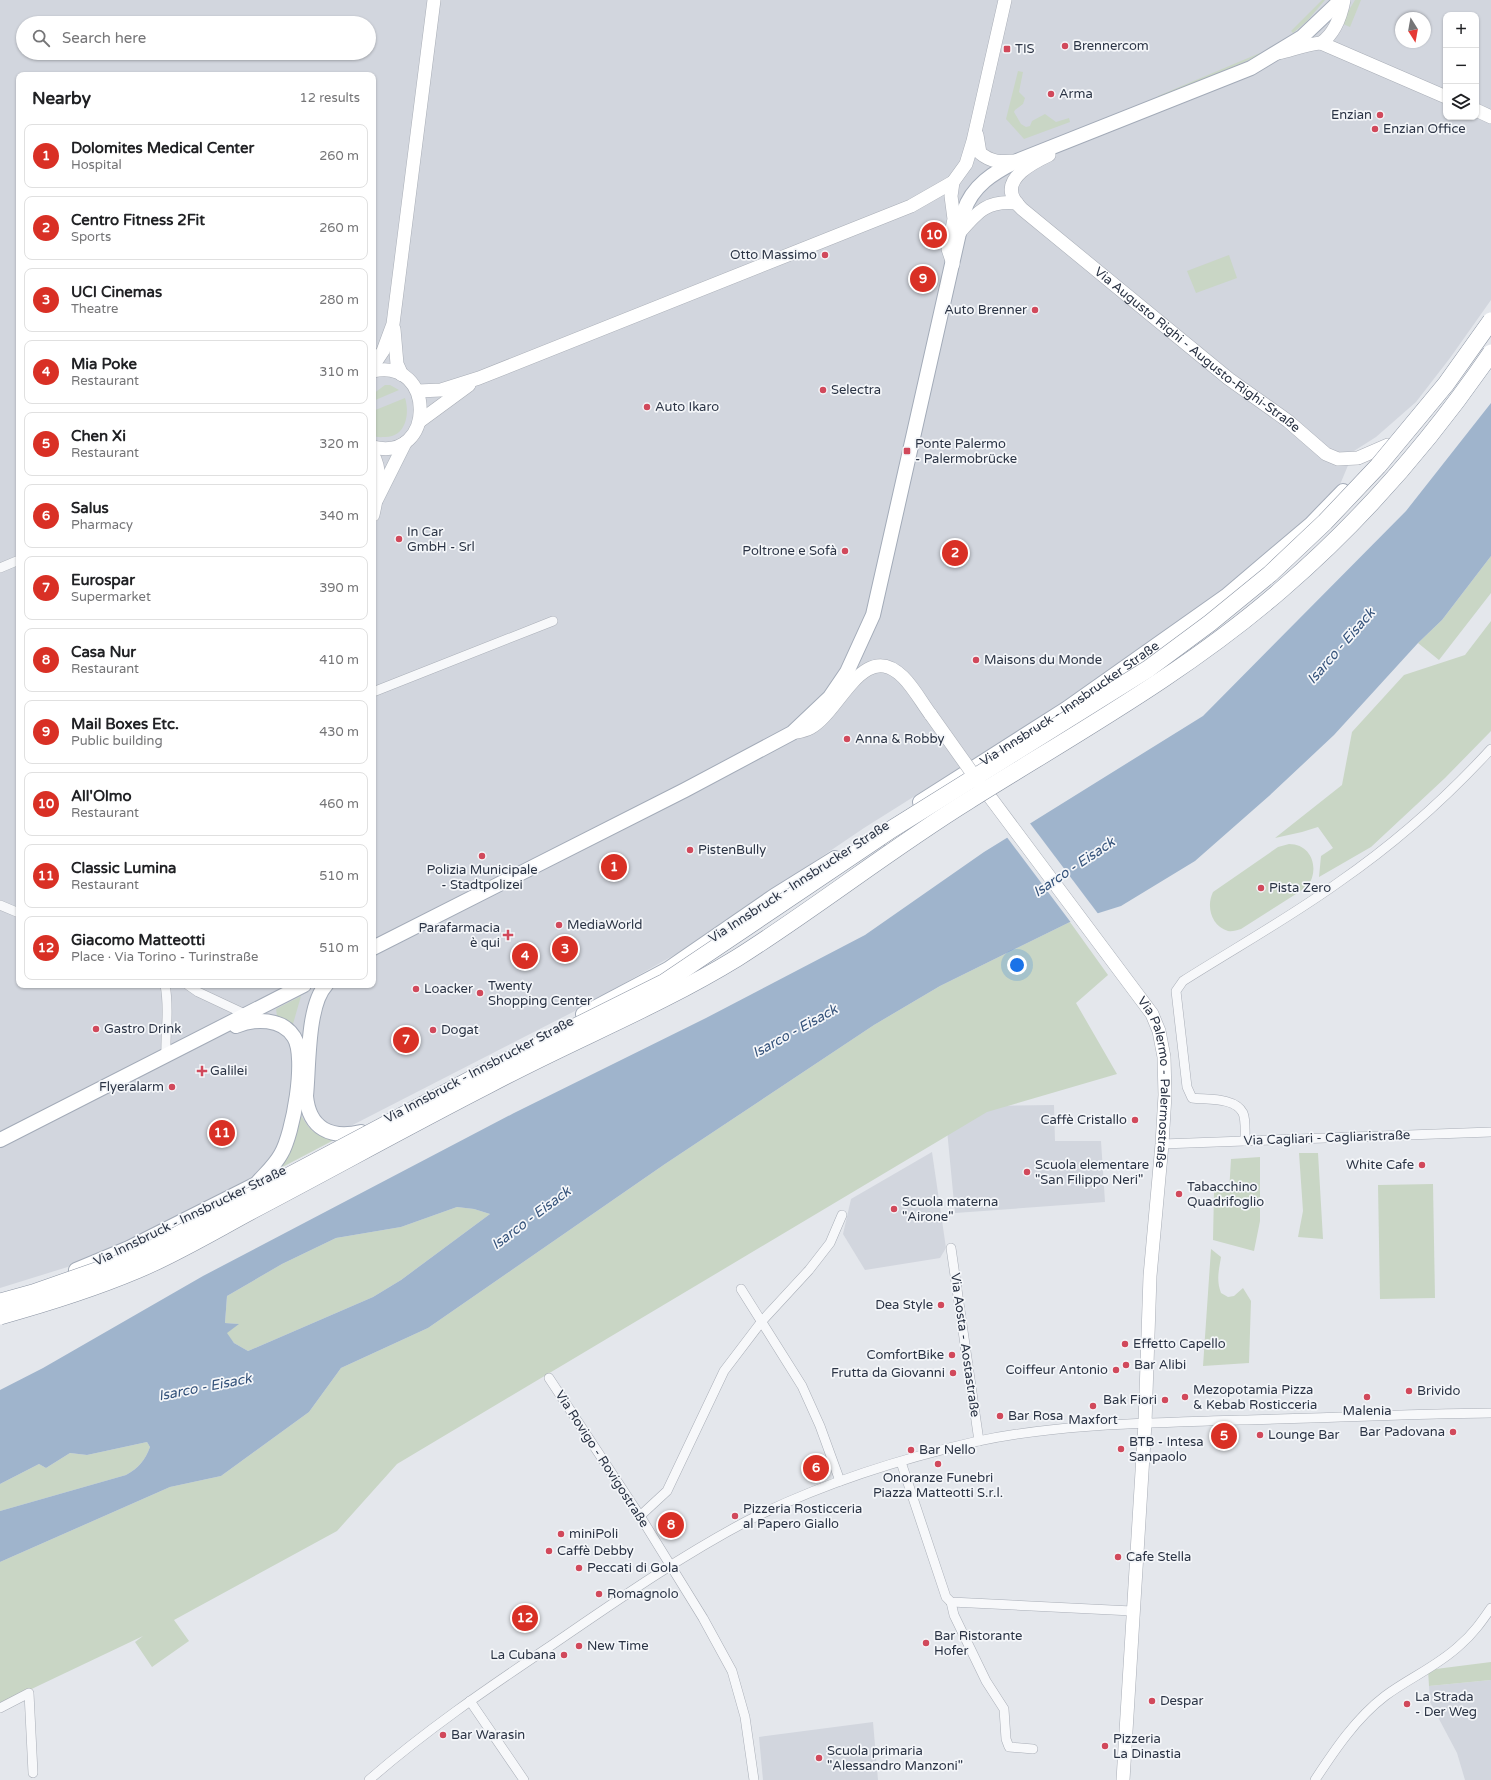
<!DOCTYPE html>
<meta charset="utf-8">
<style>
:root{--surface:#fff;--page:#f2f2f2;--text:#202124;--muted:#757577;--line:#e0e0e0;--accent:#d93025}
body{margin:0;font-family:"Varela Round",sans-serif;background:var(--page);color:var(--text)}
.controls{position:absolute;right:12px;top:12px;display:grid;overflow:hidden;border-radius:8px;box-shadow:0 1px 3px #0004}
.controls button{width:36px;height:36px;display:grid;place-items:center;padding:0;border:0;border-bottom:1px solid var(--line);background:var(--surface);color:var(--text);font:20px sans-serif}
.compass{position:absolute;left:1395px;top:12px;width:36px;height:36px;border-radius:50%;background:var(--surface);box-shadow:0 1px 3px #0004;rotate:169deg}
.you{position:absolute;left:1017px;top:965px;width:14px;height:14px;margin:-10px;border:3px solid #fff;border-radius:50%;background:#1a73e8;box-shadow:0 0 0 6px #1a73e833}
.badge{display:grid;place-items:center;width:26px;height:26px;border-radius:50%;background:var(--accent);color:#fff;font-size:13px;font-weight:700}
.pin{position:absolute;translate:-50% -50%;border:2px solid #fff;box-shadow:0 1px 4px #0006}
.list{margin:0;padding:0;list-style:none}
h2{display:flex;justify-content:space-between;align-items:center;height:52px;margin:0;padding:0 16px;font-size:17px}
h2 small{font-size:13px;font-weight:400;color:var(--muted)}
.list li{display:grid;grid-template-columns:26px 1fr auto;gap:12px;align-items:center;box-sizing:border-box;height:64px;margin:0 8px 8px;padding:0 8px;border:1px solid var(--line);border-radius:8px}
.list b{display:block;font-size:15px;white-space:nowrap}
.list p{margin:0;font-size:13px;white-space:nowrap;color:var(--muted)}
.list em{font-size:13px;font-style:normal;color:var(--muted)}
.icon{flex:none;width:22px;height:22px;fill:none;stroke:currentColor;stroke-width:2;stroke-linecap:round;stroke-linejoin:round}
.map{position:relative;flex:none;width:1491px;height:1780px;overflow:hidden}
.search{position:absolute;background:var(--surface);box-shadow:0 1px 3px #0004;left:16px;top:16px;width:360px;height:44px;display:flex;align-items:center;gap:10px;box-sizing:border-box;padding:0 14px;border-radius:22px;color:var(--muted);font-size:15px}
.panel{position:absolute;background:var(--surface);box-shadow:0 1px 3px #0004;left:16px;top:72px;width:360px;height:916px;border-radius:8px}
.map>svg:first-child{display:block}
</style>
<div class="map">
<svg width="1491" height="1780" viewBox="0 0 1491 1780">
<rect width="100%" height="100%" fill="#e4e7ec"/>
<g fill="#d2d6de" fill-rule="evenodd">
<path d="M0 0H1491V300L1450 358 1416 402 1376 437 1354 451 1339 487 1281 542 1222 593 1066 701 864 828 685 949 573 1012 337 1133 183 1217 74 1265 0 1288ZM1446 15H1476V117H1446ZM1401 18H1425V42H1401ZM23 23H369V53H23ZM19 75H373V985H19Z"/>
<polygon points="1054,1105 1055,1141 1101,1141 1105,1202 955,1213 947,1130 989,1106"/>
<polygon points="932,1152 946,1248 940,1258 865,1270 843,1234 851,1199"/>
<polygon points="1491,1680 1491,1780 1465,1780 1457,1753 1430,1702 1429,1686"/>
<polygon points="873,1722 878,1780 763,1780 759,1737"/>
</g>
<g fill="#c9d6c5">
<polygon points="1322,0 1325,0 1307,21 1293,33 1291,31"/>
<polygon points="1355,0 1361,0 1350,27 1343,24 1346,15"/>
<polygon points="1260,53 1260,55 1159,99 1158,96"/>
<polygon points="1018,71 1023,72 1019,92 1025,98 1023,104 1015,110 1014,112 1021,124 1026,127 1030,126 1032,121 1045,114 1056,122 1069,118 1070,122 1024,139 1006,119"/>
<polygon points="1229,255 1237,278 1196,293 1187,271"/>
<polygon points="385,385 390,385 399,390 373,401 373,394"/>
<path d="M405 398C410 414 406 437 385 437 381 437 377 438 373 435V411Z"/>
<polygon points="1491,556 1491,593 1439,660 1418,643 1442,620"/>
<polygon points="1491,621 1491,731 1445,778 1371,847 1319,877 1321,856 1333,848 1318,827 1302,832 1275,838 1342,785 1352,732 1404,675 1465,655"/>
<path d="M1289 844C1313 844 1320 871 1307 887L1241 929C1237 930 1232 932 1228 931 1211 926 1206 906 1213 892L1278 847Z"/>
<polygon points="1070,922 1108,975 1076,1003 1117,1074 987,1112 397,1464 337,1531 174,1620 189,1641 152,1667 135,1642 143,1636 0,1704 0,1562 170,1487 221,1476 309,1412 341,1368 428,1328 665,1164 874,1025 940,986"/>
<polygon points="301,996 293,1024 277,1016 276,1009"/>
<path d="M299 1112C310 1131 313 1134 334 1140L273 1172Z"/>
<polygon points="1299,1153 1318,1153 1323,1239 1298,1237 1303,1211"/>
<polygon points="1260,1157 1260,1221 1254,1251 1213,1240 1214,1192 1229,1192 1231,1159"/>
<polygon points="1433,1184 1435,1298 1380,1299 1378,1185"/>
<polygon points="457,1207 474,1209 490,1214 401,1280 373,1297 248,1351 234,1343 226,1333 238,1324 225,1323 227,1296 282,1264 336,1238 401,1227"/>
<path d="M1211 1249 1221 1257C1219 1270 1216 1280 1221 1293L1228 1297 1234 1296 1243 1288 1251 1301 1249 1363 1203 1366Z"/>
<path d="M147 1442 150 1447C145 1460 139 1468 126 1475L0 1511V1484L39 1464 46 1468 70 1453 87 1455Z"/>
<polygon points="1491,1662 1491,1680 1429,1686 1428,1670"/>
</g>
<path fill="#9fb4cc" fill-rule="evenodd" d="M1491 403V556L1442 620 1418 643 1334 735 1269 796 1195 861 1121 906 1070 922 940 986 874 1025 665 1164 428 1328 341 1368 309 1412 221 1476 170 1487 0 1562V1511L126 1475C139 1468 145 1460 150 1447L147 1442 87 1455 70 1453 46 1468 39 1464 0 1484V1390L43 1368 203 1276 514 1113 706 1018 865 935 984 852 1203 716 1406 511ZM457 1207 474 1209 490 1214 401 1280 373 1297 248 1351 234 1343 227 1333 239 1324 225 1323 227 1296 282 1264 336 1238 401 1227Z"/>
<polygon fill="#e4e7ec" points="1029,822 1099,915 1072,924 1006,836"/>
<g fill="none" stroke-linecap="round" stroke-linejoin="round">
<defs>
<g id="street">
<polyline points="0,568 19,560"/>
<polyline points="373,692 553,621"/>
<polyline points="0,905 19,913"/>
<path d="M165 985C170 1010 165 1030 166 1055"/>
<polyline points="188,985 198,992 245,1014"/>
<path d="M1245 1141C1245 1133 1246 1120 1243 1113 1235 1097 1207 1100 1192 1098L1187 1087 1176 991 1183 981C1235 948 1289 918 1339 882 1394 844 1446 798 1491 749"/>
<polyline points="1162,1144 1491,1132"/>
<polyline points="951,1248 979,1441"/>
<polyline points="741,1289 802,1386 820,1426 840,1481"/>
<polyline points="549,1378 640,1516 703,1618 732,1671 745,1717 754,1780"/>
<polyline points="901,1462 946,1597 951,1602 1132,1611"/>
<polyline points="640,1516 667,1491 724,1371 762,1321 809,1270 830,1243 842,1215"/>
<polyline points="951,1602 954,1615 986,1681 1004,1709 1006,1739 1009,1747 1033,1749"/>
<polyline points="470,1701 524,1780"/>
<polyline points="0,1708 29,1693 33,1773"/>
<path d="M369 1780C425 1731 485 1690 546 1649 612 1604 677 1558 747 1521 820 1484 899 1459 978 1441 1064 1423 1153 1423 1240 1420 1324 1418 1407 1414 1491 1413"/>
<path d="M1315 1780C1334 1751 1356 1718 1385 1696 1409 1678 1438 1666 1460 1645 1473 1634 1482 1621 1491 1608"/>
</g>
<g id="secondary">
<path d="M1321 43C1334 34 1341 16 1344 0"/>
<path d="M1278 53C1292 50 1306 44 1321 43L1446 97"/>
<polyline points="1476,110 1491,117"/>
<path d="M977 135 980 153C992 163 1002 162 1017 161"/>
<path id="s1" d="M1049 155C1034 162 1002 178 1014 199 1016 203 1019 206 1022 209L1229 379 1288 421 1326 454 1338 459 1358 458 1388 445"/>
<polyline points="953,182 951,196 954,219 948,249 953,264"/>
<path d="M960 232C978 211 988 200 1017 203"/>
<polyline points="394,329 397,364 402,375"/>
<polyline points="373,366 383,351 393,324 434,0"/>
<path d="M373 371C436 357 436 463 373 447"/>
<polyline points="418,391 441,390 479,378 911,206 953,182 966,164 973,141 1005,0"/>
<polyline points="420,421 469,385"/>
<path d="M373 455C383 472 377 496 373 515"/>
<polyline points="377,499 405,443"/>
<path d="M792 733C797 732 805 731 810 728 840 712 863 638 903 677 914 688 922 703 931 715"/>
<path id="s2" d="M981 785 1152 1014 1159 1031 1164 1057 1165 1095 1162 1144 1150 1276 1145 1423 1123 1780"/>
</g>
<g id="primary">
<path id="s3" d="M920 802 1066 709 1226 596 1311 524 1343 491"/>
<polyline points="889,839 929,818"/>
<path d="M373 948 685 790 792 733 830 697 847 672 873 615 964 211C972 186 994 172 1017 161L1251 68 1302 37 1341 0"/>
<path d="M326 985C307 1005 309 1067 306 1096 309 1129 331 1139 361 1132"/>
<polyline points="583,1014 668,969 774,896 835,858"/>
<path d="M236 1026C255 1018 282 1018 294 1037 307 1057 293 1134 281 1154 275 1165 266 1173 258 1182"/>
<polyline points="0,1140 304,985"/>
<polyline points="76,1270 129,1248 268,1178"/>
</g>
</defs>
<use href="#street" stroke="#a9aeb7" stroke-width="10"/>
<use href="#secondary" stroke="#a9aeb7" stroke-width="14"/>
<use href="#primary" stroke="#a3abb8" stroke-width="16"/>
<use href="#street" stroke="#f7f8fa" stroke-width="9"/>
<use href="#secondary" stroke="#fff" stroke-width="13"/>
<use href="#primary" stroke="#fff" stroke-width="14"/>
<defs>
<polyline id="secondary-bridge" points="931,715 980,784"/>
<g id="highway-bridge">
<polyline points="0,1302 33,1293 136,1257 483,1073 665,982 892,829 1148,669 1210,623 1270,574 1325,522 1378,466 1446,384 1491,321"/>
<path d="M0 1316C47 1303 92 1289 137 1270 175 1254 212 1232 249 1212 329 1170 408 1126 488 1085 570 1041 657 1007 737 958 816 908 889 850 968 801 1075 734 1187 672 1282 589 1361 521 1432 439 1491 353"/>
</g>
</defs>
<use href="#secondary-bridge" stroke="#a9aeb7" stroke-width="14" stroke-linecap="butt"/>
<use href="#highway-bridge" stroke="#8b94a3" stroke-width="18" stroke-linecap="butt"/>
<use href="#secondary-bridge" stroke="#fff" stroke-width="13"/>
<use href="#highway-bridge" stroke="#fff" stroke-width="17"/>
</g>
<g fill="#d1495b" stroke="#f4f6f9" stroke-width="1.5">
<circle cx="1065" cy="46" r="4"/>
<rect x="1003" y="45" width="8" height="8" rx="2"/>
<circle cx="1051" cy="94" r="4"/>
<circle cx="1380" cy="115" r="4"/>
<circle cx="1375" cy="129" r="4"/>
<circle cx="825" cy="255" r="4"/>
<circle cx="1035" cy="310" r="4"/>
<circle cx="823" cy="390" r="4"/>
<circle cx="647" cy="407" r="4"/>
<rect x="903" y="447" width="8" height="8" rx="2"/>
<circle cx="399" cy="539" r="4"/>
<circle cx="845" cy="551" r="4"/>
<circle cx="976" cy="660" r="4"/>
<circle cx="847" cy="739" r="4"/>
<circle cx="690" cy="850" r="4"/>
<circle cx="482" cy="856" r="4"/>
<circle cx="1261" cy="888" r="4"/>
<circle cx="559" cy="925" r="4"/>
<path d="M506 929h4v4h4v4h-4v4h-4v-4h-4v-4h4z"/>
<circle cx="416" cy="989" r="4"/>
<circle cx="480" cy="993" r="4"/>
<circle cx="96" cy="1029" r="4"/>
<circle cx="433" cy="1030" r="4"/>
<path d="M200 1065h4v4h4v4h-4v4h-4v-4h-4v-4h4z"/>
<circle cx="172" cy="1087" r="4"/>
<circle cx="1135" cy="1120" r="4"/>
<circle cx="1422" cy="1165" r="4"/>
<circle cx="1027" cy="1172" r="4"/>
<circle cx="1179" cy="1194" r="4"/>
<circle cx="894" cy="1209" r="4"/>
<circle cx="941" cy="1305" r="4"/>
<circle cx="1125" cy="1344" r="4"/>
<circle cx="952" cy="1355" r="4"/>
<circle cx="1126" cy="1365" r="4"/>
<circle cx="1116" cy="1370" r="4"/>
<circle cx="953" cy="1373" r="4"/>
<circle cx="1409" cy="1391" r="4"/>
<circle cx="1185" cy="1397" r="4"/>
<circle cx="1367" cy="1397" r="4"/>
<circle cx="1165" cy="1400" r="4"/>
<circle cx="1093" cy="1406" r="4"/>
<circle cx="1000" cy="1416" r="4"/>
<circle cx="1453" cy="1432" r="4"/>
<circle cx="1260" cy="1435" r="4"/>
<circle cx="1121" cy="1449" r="4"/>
<circle cx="911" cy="1450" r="4"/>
<circle cx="938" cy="1464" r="4"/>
<circle cx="735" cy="1516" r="4"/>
<circle cx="561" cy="1534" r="4"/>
<circle cx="549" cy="1551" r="4"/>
<circle cx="1118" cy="1557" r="4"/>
<circle cx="579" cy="1568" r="4"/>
<circle cx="599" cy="1594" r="4"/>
<circle cx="926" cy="1643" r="4"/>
<circle cx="579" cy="1646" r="4"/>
<circle cx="564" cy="1655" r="4"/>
<circle cx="1152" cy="1701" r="4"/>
<circle cx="1407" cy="1704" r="4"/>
<circle cx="443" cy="1735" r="4"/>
<circle cx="1105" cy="1746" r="4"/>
<circle cx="819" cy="1758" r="4"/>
</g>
<g text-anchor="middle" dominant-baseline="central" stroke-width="3.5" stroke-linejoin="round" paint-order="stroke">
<g font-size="13" fill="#2b3445" stroke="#f4f6f9" text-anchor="start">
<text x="1073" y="46">Brennercom</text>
<text x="1015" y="49">TIS</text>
<text x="1059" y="94">Arma</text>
<text x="1372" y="115" text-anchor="end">Enzian</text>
<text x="1383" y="129">Enzian Office</text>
<text x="817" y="255" text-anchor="end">Otto Massimo</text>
<text x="1027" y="310" text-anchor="end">Auto Brenner</text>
<text x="831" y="390">Selectra</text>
<text x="655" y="407">Auto Ikaro</text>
<text x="915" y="444">Ponte Palermo<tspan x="915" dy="15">- Palermobrücke</tspan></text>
<text x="407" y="532">In Car<tspan x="407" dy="15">GmbH - Srl</tspan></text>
<text x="837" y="551" text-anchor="end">Poltrone e Sofà</text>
<text x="984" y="660">Maisons du Monde</text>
<text x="855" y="739">Anna &amp; Robby</text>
<text x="698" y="850">PistenBully</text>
<text x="482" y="870" text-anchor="middle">Polizia Municipale<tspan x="482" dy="15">- Stadtpolizei</tspan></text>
<text x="1269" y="888">Pista Zero</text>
<text x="567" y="925">MediaWorld</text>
<text x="500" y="928" text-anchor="end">Parafarmacia<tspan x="500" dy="15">è qui</tspan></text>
<text x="488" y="986">Twenty<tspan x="488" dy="15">Shopping Center</tspan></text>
<text x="424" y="989">Loacker</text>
<text x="104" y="1029">Gastro Drink</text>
<text x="441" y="1030">Dogat</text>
<text x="210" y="1071">Galilei</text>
<text x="164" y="1087" text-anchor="end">Flyeralarm</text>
<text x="1127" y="1120" text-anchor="end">Caffè Cristallo</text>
<text x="1035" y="1165">Scuola elementare<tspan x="1035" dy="15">"San Filippo Neri"</tspan></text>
<text x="1414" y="1165" text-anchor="end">White Cafe</text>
<text x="1187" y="1187">Tabacchino<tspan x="1187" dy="15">Quadrifoglio</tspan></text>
<text x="902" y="1202">Scuola materna<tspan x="902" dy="15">"Airone"</tspan></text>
<text x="933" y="1305" text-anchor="end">Dea Style</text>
<text x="1133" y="1344">Effetto Capello</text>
<text x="944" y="1355" text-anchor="end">ComfortBike</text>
<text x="1134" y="1365">Bar Alibi</text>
<text x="1108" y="1370" text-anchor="end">Coiffeur Antonio</text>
<text x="945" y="1373" text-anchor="end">Frutta da Giovanni</text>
<text x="1193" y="1390">Mezopotamia Pizza<tspan x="1193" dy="15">&amp; Kebab Rosticceria</tspan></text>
<text x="1417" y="1391">Brivido</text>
<text x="1157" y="1400" text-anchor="end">Bak Fiori</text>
<text x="1367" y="1411" text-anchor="middle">Malenia</text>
<text x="1008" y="1416">Bar Rosa</text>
<text x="1093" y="1420" text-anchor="middle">Maxfort</text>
<text x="1445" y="1432" text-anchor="end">Bar Padovana</text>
<text x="1268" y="1435">Lounge Bar</text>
<text x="1129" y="1442">BTB - Intesa<tspan x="1129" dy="15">Sanpaolo</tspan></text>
<text x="919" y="1450">Bar Nello</text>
<text x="938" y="1478" text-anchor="middle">Onoranze Funebri<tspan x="938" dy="15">Piazza Matteotti S.r.l.</tspan></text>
<text x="743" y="1509">Pizzeria Rosticceria<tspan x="743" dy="15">al Papero Giallo</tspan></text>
<text x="569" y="1534">miniPoli</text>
<text x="557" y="1551">Caffè Debby</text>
<text x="1126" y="1557">Cafe Stella</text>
<text x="587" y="1568">Peccati di Gola</text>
<text x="607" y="1594">Romagnolo</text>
<text x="934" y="1636">Bar Ristorante<tspan x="934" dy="15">Hofer</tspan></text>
<text x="587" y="1646">New Time</text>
<text x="556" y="1655" text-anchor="end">La Cubana</text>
<text x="1415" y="1697">La Strada<tspan x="1415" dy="15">- Der Weg</tspan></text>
<text x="1160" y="1701">Despar</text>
<text x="451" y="1735">Bar Warasin</text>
<text x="1113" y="1739">Pizzeria<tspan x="1113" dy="15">La Dinastia</tspan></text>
<text x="827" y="1751">Scuola primaria<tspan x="827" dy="15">"Alessandro Manzoni"</tspan></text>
</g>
<g font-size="13" fill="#2b3445" stroke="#f4f6f9">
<text stroke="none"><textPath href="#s1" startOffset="301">Via Augusto Righi - Augusto-Righi-Straße</textPath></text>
<text stroke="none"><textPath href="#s3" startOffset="179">Via Innsbruck - Innsbrucker Straße</textPath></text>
<text transform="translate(799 882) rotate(-33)">Via Innsbruck - Innsbrucker Straße</text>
<text transform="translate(479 1070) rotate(-28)">Via Innsbruck - Innsbrucker Straße</text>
<text stroke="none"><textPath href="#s2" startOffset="354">Via Palermo - Palermostraße</textPath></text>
<text transform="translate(1327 1138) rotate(-2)">Via Cagliari - Cagliaristraße</text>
<text transform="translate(190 1216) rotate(-26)">Via Innsbruck - Innsbrucker Straße</text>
<text transform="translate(965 1345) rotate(82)">Via Aosta - Aostastraße</text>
<text transform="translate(602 1459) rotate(57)">Via Rovigo - Rovigostraße</text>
</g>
<g font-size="14" font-style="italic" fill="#34527a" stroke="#f4f6f9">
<text transform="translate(1341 646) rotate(-49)">Isarco - Eisack</text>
<text transform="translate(1074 867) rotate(-34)">Isarco - Eisack</text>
<text transform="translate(795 1031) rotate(-29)">Isarco - Eisack</text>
<text transform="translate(531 1218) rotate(-37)">Isarco - Eisack</text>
<text transform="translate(205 1387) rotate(-11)">Isarco - Eisack</text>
</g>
</g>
</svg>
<div class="controls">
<button>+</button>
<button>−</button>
<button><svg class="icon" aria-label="layers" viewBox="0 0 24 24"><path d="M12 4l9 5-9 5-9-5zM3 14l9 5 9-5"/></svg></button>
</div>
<svg class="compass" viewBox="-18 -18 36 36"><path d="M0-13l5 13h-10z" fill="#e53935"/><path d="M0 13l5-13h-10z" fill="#757577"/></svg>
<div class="you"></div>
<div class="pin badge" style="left:614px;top:867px">1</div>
<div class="pin badge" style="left:955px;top:553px">2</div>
<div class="pin badge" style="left:565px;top:949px">3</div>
<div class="pin badge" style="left:525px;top:956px">4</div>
<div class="pin badge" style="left:1224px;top:1436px">5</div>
<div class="pin badge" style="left:816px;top:1468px">6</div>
<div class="pin badge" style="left:406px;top:1040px">7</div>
<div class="pin badge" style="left:671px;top:1525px">8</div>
<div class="pin badge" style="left:923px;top:279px">9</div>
<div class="pin badge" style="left:934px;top:235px">10</div>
<div class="pin badge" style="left:222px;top:1133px">11</div>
<div class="pin badge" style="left:525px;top:1618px">12</div>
<div class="search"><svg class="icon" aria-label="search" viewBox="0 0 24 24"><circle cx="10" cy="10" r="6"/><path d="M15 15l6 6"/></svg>Search here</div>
<section class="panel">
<h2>Nearby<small>12 results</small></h2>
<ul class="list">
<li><span class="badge">1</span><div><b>Dolomites Medical Center</b><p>Hospital</p></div><em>260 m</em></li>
<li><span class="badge">2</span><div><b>Centro Fitness 2Fit</b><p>Sports</p></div><em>260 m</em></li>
<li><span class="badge">3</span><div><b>UCI Cinemas</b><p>Theatre</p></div><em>280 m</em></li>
<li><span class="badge">4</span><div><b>Mia Poke</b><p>Restaurant</p></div><em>310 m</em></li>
<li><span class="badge">5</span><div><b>Chen Xi</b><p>Restaurant</p></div><em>320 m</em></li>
<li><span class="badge">6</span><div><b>Salus</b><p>Pharmacy</p></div><em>340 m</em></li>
<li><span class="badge">7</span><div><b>Eurospar</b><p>Supermarket</p></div><em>390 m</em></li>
<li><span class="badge">8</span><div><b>Casa Nur</b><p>Restaurant</p></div><em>410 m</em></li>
<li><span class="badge">9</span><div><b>Mail Boxes Etc.</b><p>Public building</p></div><em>430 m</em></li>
<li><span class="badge">10</span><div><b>All'Olmo</b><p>Restaurant</p></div><em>460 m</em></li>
<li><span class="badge">11</span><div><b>Classic Lumina</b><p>Restaurant</p></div><em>510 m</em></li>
<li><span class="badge">12</span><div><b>Giacomo Matteotti</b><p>Place · Via Torino - Turinstraße</p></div><em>510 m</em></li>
</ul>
</section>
</div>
